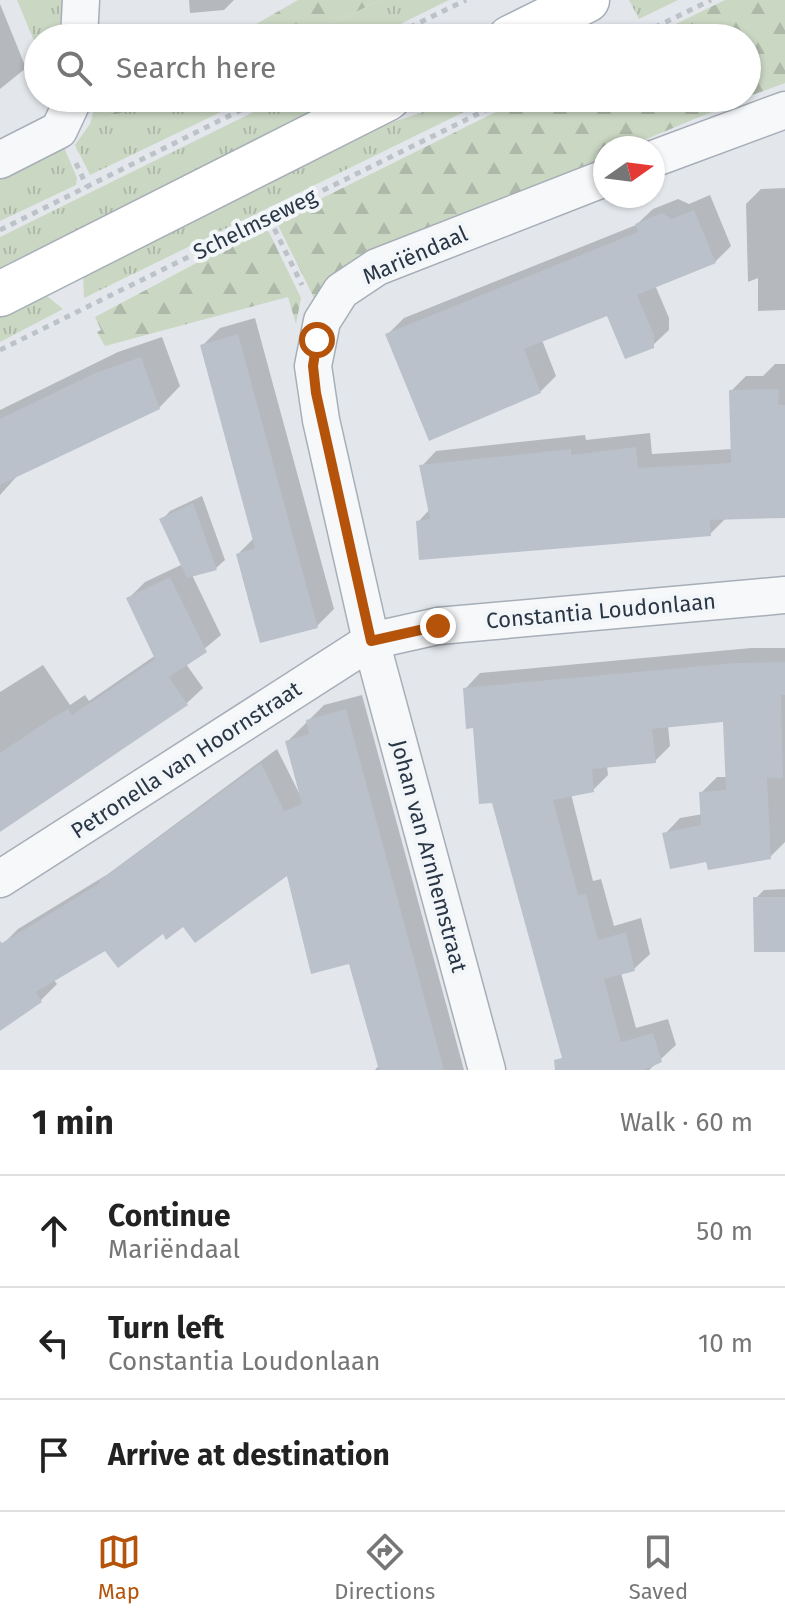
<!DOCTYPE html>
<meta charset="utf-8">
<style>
:root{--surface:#fff;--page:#f2f2f2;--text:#222;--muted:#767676;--line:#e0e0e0;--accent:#b45309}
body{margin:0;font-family:"Fira Sans",sans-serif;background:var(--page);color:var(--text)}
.compass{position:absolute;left:593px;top:136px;width:72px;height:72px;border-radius:50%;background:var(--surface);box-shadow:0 2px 6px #0004;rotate:76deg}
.stop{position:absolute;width:24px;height:24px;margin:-18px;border:6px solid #b45309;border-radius:50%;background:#fff}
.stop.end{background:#b45309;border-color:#fff;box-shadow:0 2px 8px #0008}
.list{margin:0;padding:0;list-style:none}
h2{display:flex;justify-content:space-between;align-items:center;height:104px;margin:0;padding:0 32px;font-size:34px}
h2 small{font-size:26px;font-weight:400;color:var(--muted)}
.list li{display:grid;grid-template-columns:52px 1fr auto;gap:24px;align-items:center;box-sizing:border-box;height:112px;padding:0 32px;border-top:2px solid var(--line)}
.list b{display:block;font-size:30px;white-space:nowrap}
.list p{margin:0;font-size:26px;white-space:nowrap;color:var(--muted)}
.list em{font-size:26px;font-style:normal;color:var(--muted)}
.icon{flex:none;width:44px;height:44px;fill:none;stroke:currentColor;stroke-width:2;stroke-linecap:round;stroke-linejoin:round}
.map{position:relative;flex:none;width:785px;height:1070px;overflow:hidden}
.search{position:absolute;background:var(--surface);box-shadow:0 2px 6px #0004;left:24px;right:24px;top:24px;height:88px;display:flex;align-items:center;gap:20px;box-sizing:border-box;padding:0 28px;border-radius:44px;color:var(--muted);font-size:30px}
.sheet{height:440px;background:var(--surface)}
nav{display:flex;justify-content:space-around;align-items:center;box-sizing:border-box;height:112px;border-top:2px solid var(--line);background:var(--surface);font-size:22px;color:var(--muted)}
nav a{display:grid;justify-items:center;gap:4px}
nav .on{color:var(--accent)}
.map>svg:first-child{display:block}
</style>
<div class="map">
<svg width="785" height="1070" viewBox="0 0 785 1070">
<defs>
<pattern id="grass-tufts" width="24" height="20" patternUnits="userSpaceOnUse" patternTransform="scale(2)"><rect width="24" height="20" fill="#cad7c3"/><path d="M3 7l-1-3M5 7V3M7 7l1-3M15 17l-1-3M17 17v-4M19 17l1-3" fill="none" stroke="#aeb9a9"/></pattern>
<pattern id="forest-firs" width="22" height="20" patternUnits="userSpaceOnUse" patternTransform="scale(2)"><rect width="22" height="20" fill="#cad7c3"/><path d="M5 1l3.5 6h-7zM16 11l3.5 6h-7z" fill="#aeb9a9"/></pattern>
</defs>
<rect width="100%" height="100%" fill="#e3e7ec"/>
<g fill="url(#grass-tufts)">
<polygon points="17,0 67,0 65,38 38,38 38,50"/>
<polygon points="381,0 449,0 372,38 300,38"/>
<polygon points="629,0 678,0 639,19"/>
<polygon points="162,98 250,98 90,175 75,145 90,124"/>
<polygon points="282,98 341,98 0,272 0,237"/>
<polygon points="466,98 470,109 84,298 83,273 362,132"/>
<polygon points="63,145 77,178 76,185 0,221 0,176"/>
<polygon points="43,293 63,309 0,342 0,315"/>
</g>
<g fill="url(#forest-firs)">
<polygon points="298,0 381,0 300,38 232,38"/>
<polygon points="725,0 785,0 785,83 747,97 747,38 647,38"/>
<polygon points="97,98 162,98 90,124"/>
<polygon points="524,98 745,98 625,148 605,148 605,157 375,252 316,302 276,221"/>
<polygon points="266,226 301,298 296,324 288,297 105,346 97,332 101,330 95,317"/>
</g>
<g fill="#0003">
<polygon points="189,0 234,0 224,10 190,13"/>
<polygon points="0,4 26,68 0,89"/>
<polygon points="785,188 785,310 758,311 758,278 748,282 746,204 761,189"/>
<polygon points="710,195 731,246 715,262 655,285 669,318 669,330 652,346 608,314 542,340 556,376 540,392 388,334 404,318 636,225 653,209 678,199 689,204"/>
<polygon points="255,318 334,609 317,626 238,554 254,538 202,346 220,328"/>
<polygon points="162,337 180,386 159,408 18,475 0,495 0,410 118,352"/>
<polygon points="775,364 785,364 785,516 725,519 710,534 418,522 430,509 421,467 436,451 585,435 586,440 650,433 652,454 733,449 731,391 746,376 763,376"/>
<polygon points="202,496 225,560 216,568 192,575 221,635 186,664 203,688 187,703 0,830 0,692 43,665 70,705 85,695 89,701 156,655 129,598 145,582 183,564 162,520 170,511"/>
<polygon points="751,648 785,648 785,842 770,857 708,859 665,834 680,818 703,814 701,793 717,777 728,777 725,720 668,726 670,746 655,761 607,766 608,775 593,790 571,794 593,881 601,879 614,926 641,918 650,954 634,969 621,973 636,1028 668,1019 676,1045 649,1070 567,1070 465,689 480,673"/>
<polygon points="362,695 464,1070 375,1070 380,1064 351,962 288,873 184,924 105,948 53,979 57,984 41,1000 4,1026 0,1020 0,947 18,929 108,874 277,749 300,795 288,741 324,705"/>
<polygon points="785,889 785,950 756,898 764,890"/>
</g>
<g fill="#bac1cb">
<polygon points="694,210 716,263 637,295 654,335 654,348 625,359 607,316 524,349 541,393 429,441 385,334 638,232 635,224 662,213 672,219"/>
<polygon points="238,334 318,628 260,643 236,554 255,548 200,345"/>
<polygon points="141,357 160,409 0,485 0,419 95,373"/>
<polygon points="779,389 778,405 785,405 785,518 710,520 711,536 419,560 416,521 430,519 419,465 571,449 571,455 636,447 638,468 731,463 729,390"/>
<polygon points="193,503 217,570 187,578 159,519"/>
<polygon points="170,577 207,652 169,677 188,705 0,832 0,753 52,718 68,709 72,715 155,659 126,598"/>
<polygon points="785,662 785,695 781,695 783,778 767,778 771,859 708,870 706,862 670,869 662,833 701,825 699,792 726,790 723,722 652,729 656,763 592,769 594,792 553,800 578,895 586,894 598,940 626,932 635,971 604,979 621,1042 653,1033 662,1062 644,1070 555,1070 554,1060 562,1058 492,803 479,804 473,728 466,729 463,688 735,663"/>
<polygon points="346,709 444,1070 379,1070 349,964 311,974 287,876 195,943 183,927 166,940 163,934 118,968 105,951 36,992 42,1002 0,1031 0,941 2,943 100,883 99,881 261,763 284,811 302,804 285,741 309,734 306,720"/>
<polygon points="753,897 785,897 785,952 754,952"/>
</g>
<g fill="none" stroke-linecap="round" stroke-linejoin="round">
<defs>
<g id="minor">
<polyline points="79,38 81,0"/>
<polyline points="653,159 785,110"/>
<polyline points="0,160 59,130 74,98"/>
<polyline points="0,879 371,641 438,626 785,595"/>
<polyline points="487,1070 371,641 321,420 313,366 322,321 341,291 377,267 605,178"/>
</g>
<g id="secondary">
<polyline points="510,38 587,0"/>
<polyline points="0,294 388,98"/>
</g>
</defs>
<use href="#minor" stroke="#a7aeb7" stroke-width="39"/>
<use href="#secondary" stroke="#a7aeb7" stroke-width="47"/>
<g stroke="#bdc2c8" stroke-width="5" stroke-dasharray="6 6" stroke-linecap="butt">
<polyline points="388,38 466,0"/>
<polyline points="633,38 711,0"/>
<polyline points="76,163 87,187"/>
<polyline points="269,218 302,285"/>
<polyline points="0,230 265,98"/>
<polyline points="0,350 510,98"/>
</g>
<use href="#minor" stroke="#f6f8fa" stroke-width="36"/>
<use href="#secondary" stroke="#fff" stroke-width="44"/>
</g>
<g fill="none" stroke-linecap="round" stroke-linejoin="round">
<polyline stroke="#b45309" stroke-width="10" points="317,340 313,366 316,393 371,641 438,626"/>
</g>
<g text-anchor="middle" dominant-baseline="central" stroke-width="8" stroke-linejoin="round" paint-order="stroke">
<g font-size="22" fill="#293646" stroke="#f3f6f9">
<text transform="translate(255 224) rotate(-26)">Schelmseweg</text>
<text transform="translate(415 255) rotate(-24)">Mariëndaal</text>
<text transform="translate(601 611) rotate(-5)">Constantia Loudonlaan</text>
<text transform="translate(186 760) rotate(-33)">Petronella van Hoornstraat</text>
<text transform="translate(429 856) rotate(75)">Johan van Arnhemstraat</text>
</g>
</g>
</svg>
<svg class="compass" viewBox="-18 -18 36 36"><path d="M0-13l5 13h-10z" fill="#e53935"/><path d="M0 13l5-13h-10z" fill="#767676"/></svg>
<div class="stop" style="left:317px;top:340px"></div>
<div class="stop end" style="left:438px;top:626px"></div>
<div class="search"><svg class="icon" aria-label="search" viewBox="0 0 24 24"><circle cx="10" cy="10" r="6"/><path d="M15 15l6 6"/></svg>Search here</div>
</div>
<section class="sheet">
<h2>1 min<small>Walk · 60 m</small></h2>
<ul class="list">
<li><svg class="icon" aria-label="ahead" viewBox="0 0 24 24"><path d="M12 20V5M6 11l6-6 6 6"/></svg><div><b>Continue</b><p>Mariëndaal</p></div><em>50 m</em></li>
<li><svg class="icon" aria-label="left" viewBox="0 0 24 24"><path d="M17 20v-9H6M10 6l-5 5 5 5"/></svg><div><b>Turn left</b><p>Constantia Loudonlaan</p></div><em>10 m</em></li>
<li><svg class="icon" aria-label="arrive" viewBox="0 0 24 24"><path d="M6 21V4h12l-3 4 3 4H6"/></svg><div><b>Arrive at destination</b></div></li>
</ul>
</section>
<nav>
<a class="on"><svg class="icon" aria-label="map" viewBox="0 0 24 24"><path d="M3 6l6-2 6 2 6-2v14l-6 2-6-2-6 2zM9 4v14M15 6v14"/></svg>Map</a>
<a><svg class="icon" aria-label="directions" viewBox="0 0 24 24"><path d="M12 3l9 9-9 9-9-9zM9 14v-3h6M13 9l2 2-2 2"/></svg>Directions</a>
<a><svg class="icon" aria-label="saved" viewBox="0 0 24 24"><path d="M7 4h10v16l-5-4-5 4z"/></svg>Saved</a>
</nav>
